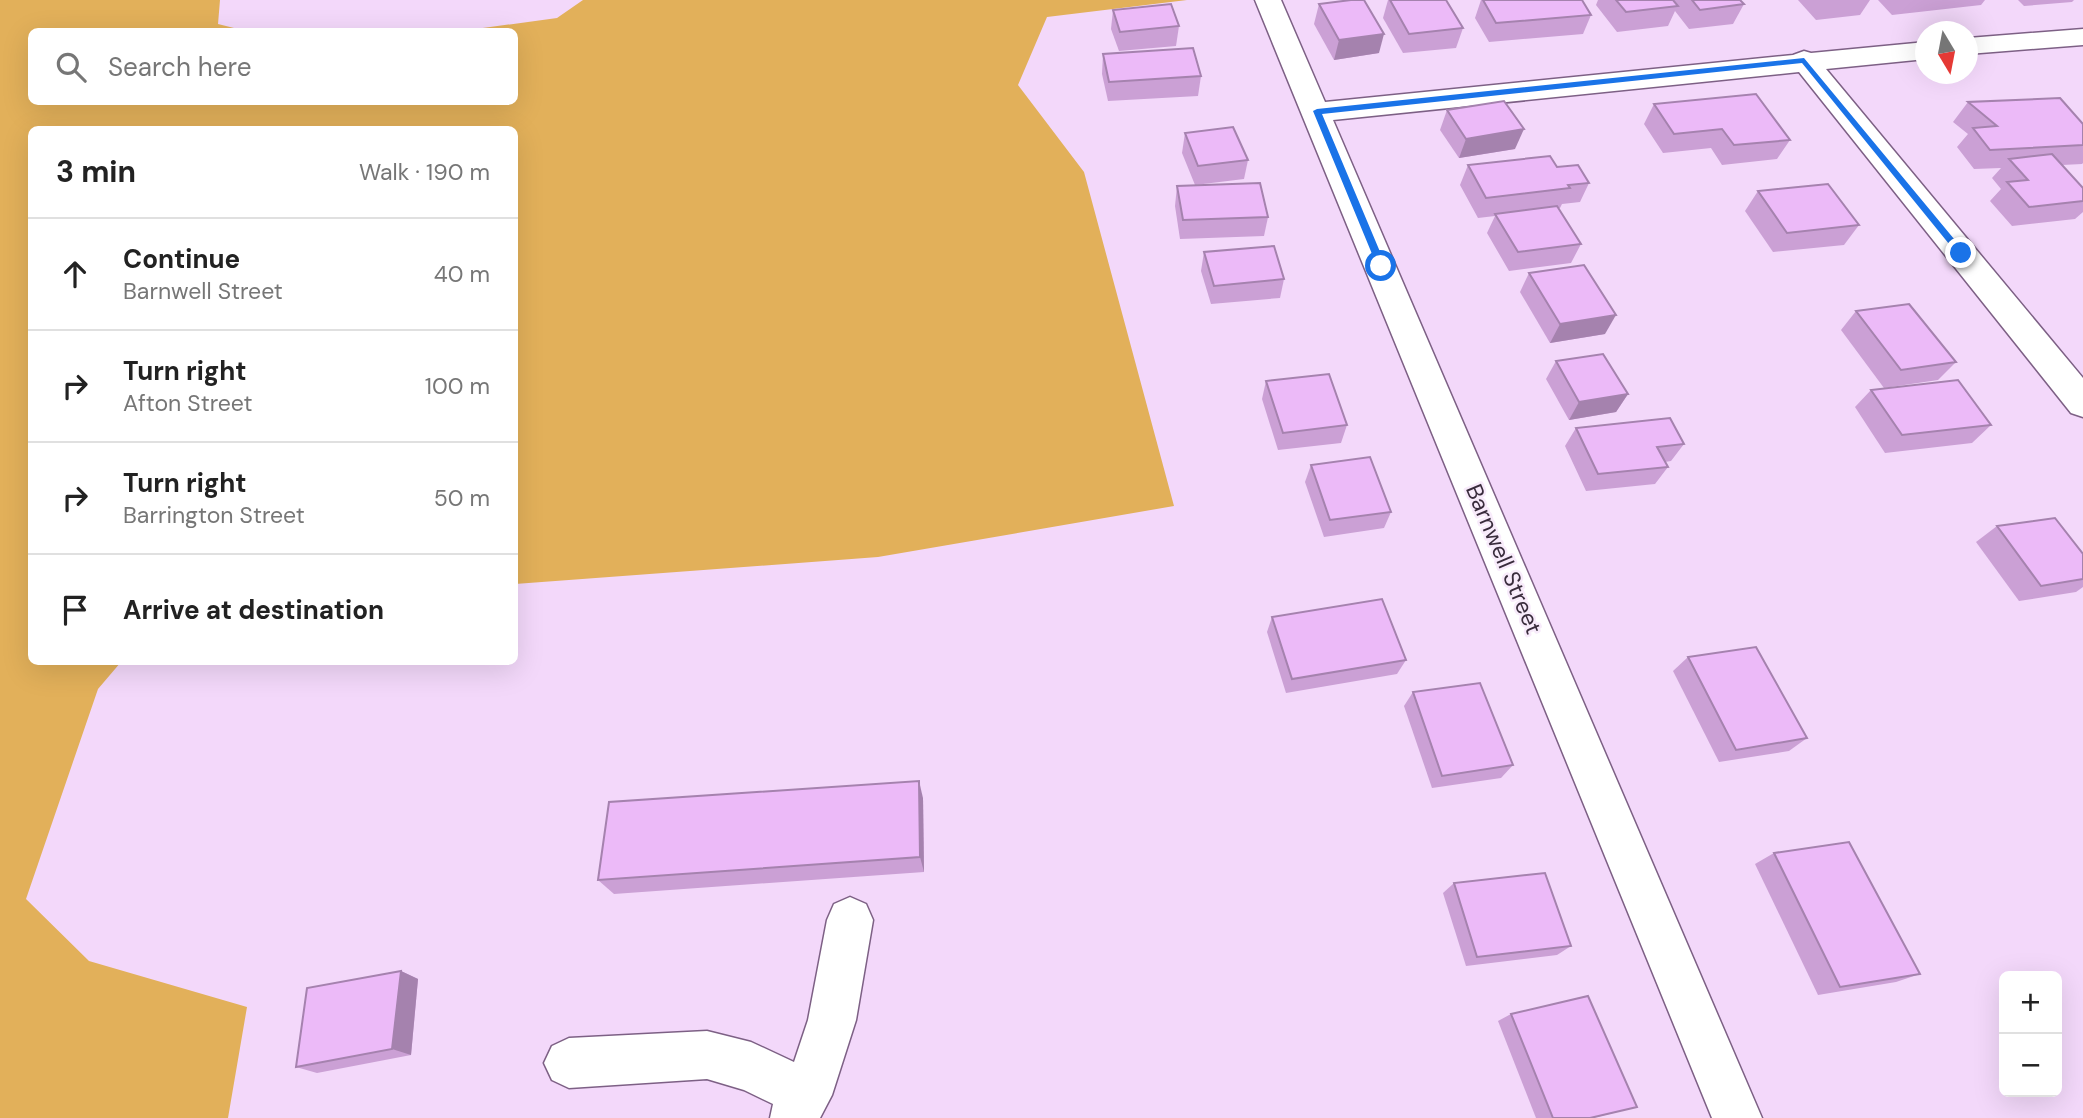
<!DOCTYPE html>
<meta charset="utf-8">
<style>
:root{--surface:#fff;--page:#f6f6f6;--text:#222;--muted:#767676;--line:#e0e0e0}
body{margin:0;font-family:"DM Sans",sans-serif;background:var(--page);color:var(--text)}
.controls{position:absolute;right:21px;bottom:21px;display:grid;overflow:hidden;border-radius:10px;box-shadow:0 7px 28px #0002}
.controls button{width:63px;height:63px;display:grid;place-items:center;padding:0;border:0;border-bottom:2px solid var(--line);background:var(--surface);color:var(--text);font:35px sans-serif}
.compass{position:absolute;left:1915px;top:21px;width:63px;height:63px;border-radius:50%;background:var(--surface);box-shadow:0 7px 28px #0002;rotate:170deg}
.stop{position:absolute;width:21px;height:21px;margin:-16px;border:5px solid #1a73e8;border-radius:50%;background:#fff}
.stop.end{background:#1a73e8;border-color:#fff;box-shadow:0 2px 7px #0008}
.list{margin:0;padding:0;list-style:none}
h2{display:flex;justify-content:space-between;align-items:center;height:91px;margin:0;padding:0 28px;font-size:30px}
h2 small{font-size:23px;font-weight:400;color:var(--muted)}
.list li{display:grid;grid-template-columns:46px 1fr auto;gap:21px;align-items:center;box-sizing:border-box;height:112px;padding:0 28px;border-top:2px solid var(--line)}
.list b{display:block;font-size:26px;white-space:nowrap}
.list p{margin:0;font-size:23px;white-space:nowrap;color:var(--muted)}
.list em{font-size:23px;font-style:normal;color:var(--muted)}
.icon{flex:none;width:38px;height:38px;fill:none;stroke:currentColor;stroke-width:2;stroke-linecap:round;stroke-linejoin:round}
.map{position:relative;flex:none;width:2083px;height:1118px;overflow:hidden}
.search{position:absolute;background:var(--surface);box-shadow:0 7px 28px #0002;left:28px;top:28px;width:490px;height:77px;display:flex;align-items:center;gap:18px;box-sizing:border-box;padding:0 24px;border-radius:10px;color:var(--muted);font-size:26px}
.panel{position:absolute;background:var(--surface);box-shadow:0 7px 28px #0002;left:28px;top:126px;width:490px;height:539px;border-radius:10px}
.map>svg:first-child{display:block}
</style>
<div class="map">
<svg width="2083" height="1118" viewBox="0 0 2083 1118">
<rect width="100%" height="100%" fill="#f3d8fa"/>
<polygon fill="#e2b05a" points="0,0 220,0 218,24 246,31 32,32 32,102 514,102 514,32 461,31 557,18 583,0 1187,0 1047,17 1018,85 1084,172 1174,506 878,557 515,584 514,130 32,130 32,662 121,662 98,689 26,899 89,961 247,1007 228,1118 0,1118"/>
<g fill="none" stroke-linecap="round" stroke-linejoin="round">
<defs>
<g id="minor">
<polygon points="1255,0 1281,0 1325,102 1793,55 1804,51 1811,53 1926,42 1926,59 1826,69 2083,378 2083,417 2071,413 1799,72 1333,120 1762,1118 1712,1118"/>
<polygon points="2083,29 2083,45 1968,54 1968,38"/>
<polygon points="850,897 866,904 873,920 856,1020 832,1095 820,1118 770,1118 773,1104 744,1090 707,1079 569,1088 552,1080 544,1063 552,1046 569,1038 707,1031 751,1042 794,1062 808,1020 827,920 834,904"/>
</g>
</defs>
<use href="#minor" stroke="#7d6085" stroke-width="3"/>
<use href="#minor" fill="#fff" fill-rule="evenodd"/>
</g>
<g fill="#cba0d5">
<polygon points="1388,0 1446,0 1463,28 1456,48 1403,53 1383,18"/>
<polygon points="1481,0 1582,0 1591,15 1583,34 1489,42 1475,18"/>
<polygon points="1598,0 1740,0 1744,4 1733,24 1689,29 1675,11 1668,26 1617,32 1596,5"/>
<polygon points="1798,0 1870,0 1860,15 1816,20"/>
<polygon points="1878,0 1985,0 1981,5 1892,15"/>
<polygon points="2018,0 2074,0 2072,2 2024,6"/>
<polygon points="1319,4 1379,53 1334,60 1314,24"/>
<polygon points="1113,10 1179,26 1176,46 1119,51 1111,29"/>
<polygon points="1103,54 1201,76 1198,96 1108,101 1102,74"/>
<polygon points="1968,102 2083,124 2083,163 2082,164 2062,165 2083,188 2083,212 2075,219 2012,226 1990,201 2001,189 1992,178 2001,168 1974,169 1957,147 1968,134 1953,122"/>
<polygon points="1654,104 1790,140 1777,159 1722,165 1711,148 1663,153 1644,124"/>
<polygon points="1447,110 1515,149 1459,158 1440,130"/>
<polygon points="1185,133 1248,160 1244,179 1195,185 1182,153"/>
<polygon points="1468,165 1557,167 1589,183 1580,202 1562,204 1560,208 1558,208 1581,244 1571,263 1509,271 1487,233 1495,216 1478,218 1460,185"/>
<polygon points="1177,186 1268,217 1264,236 1180,239 1175,206"/>
<polygon points="1758,191 1859,225 1844,245 1773,252 1745,211"/>
<polygon points="1204,252 1284,279 1280,298 1211,304 1201,271"/>
<polygon points="1529,273 1605,334 1550,343 1520,292"/>
<polygon points="1856,311 1956,362 1938,380 1884,388 1841,330"/>
<polygon points="1556,361 1628,394 1616,412 1569,420 1546,379"/>
<polygon points="1266,381 1347,425 1341,443 1278,450 1262,399"/>
<polygon points="1871,390 1991,425 1972,443 1885,453 1855,407"/>
<polygon points="1576,428 1684,444 1671,461 1665,462 1668,467 1655,484 1586,491 1565,446"/>
<polygon points="1311,465 1391,512 1384,528 1324,537 1305,482"/>
<polygon points="1997,526 2083,554 2083,587 2076,592 2019,601 1976,542"/>
<polygon points="1272,617 1406,660 1397,674 1286,693 1267,632"/>
<polygon points="1688,657 1807,738 1789,751 1719,762 1673,671"/>
<polygon points="1413,692 1513,765 1501,778 1432,788 1404,706"/>
<polygon points="923,798 924,872 614,894 598,880"/>
<polygon points="1774,853 1920,974 1896,982 1818,995 1755,864"/>
<polygon points="1454,883 1571,946 1557,955 1466,966 1443,893"/>
<polygon points="401,971 418,979 411,1055 317,1073 296,1067"/>
<polygon points="1511,1014 1637,1107 1593,1118 1536,1118 1498,1021"/>
</g>
<g fill="#a582ae">
<polygon points="1384,34 1379,53 1334,60 1339,40"/>
<polygon points="1524,129 1515,149 1459,158 1466,139"/>
<polygon points="1616,315 1605,334 1550,343 1560,324"/>
<polygon points="1628,394 1616,412 1569,420 1579,402"/>
<polygon points="919,781 923,798 924,872 920,857"/>
<polygon points="401,971 418,979 411,1055 392,1049"/>
</g>
<g fill="#ecbaf8" stroke="#a582ae" stroke-width="2">
<polygon points="1351,0 1364,0 1384,34 1339,40 1319,4"/>
<polygon points="1390,0 1446,0 1463,28 1409,34"/>
<polygon points="1483,0 1582,0 1591,15 1496,23"/>
<polygon points="1616,0 1673,0 1678,6 1626,12"/>
<polygon points="1692,0 1740,0 1744,4 1700,10"/>
<polygon points="1171,4 1179,26 1120,32 1113,10"/>
<polygon points="1193,48 1201,76 1109,82 1103,54"/>
<polygon points="1756,94 1790,140 1734,145 1722,129 1674,134 1654,104"/>
<polygon points="2060,98 2083,124 2083,145 1990,150 1973,128 1997,126 1968,102"/>
<polygon points="1504,101 1524,129 1466,139 1447,110"/>
<polygon points="1233,127 1248,160 1198,166 1185,133"/>
<polygon points="2052,154 2083,188 2083,201 2029,207 2007,182 2028,180 2009,159"/>
<polygon points="1550,156 1557,167 1578,165 1589,183 1568,185 1570,188 1486,198 1468,165"/>
<polygon points="1260,183 1268,217 1183,220 1177,186"/>
<polygon points="1828,184 1859,225 1787,233 1758,191"/>
<polygon points="1557,206 1581,244 1518,252 1495,214"/>
<polygon points="1274,246 1284,279 1214,286 1204,252"/>
<polygon points="1584,265 1616,315 1560,324 1529,273"/>
<polygon points="1909,304 1956,362 1901,370 1856,311"/>
<polygon points="1603,354 1628,394 1579,402 1556,361"/>
<polygon points="1329,374 1347,425 1283,433 1266,381"/>
<polygon points="1958,380 1991,425 1902,435 1871,390"/>
<polygon points="1670,418 1684,444 1657,447 1668,467 1598,474 1576,428"/>
<polygon points="1370,457 1391,512 1330,520 1311,465"/>
<polygon points="2055,518 2083,554 2083,579 2041,586 1997,526"/>
<polygon points="1382,599 1406,660 1292,679 1272,617"/>
<polygon points="1756,647 1807,738 1736,750 1688,657"/>
<polygon points="1480,683 1513,765 1442,776 1413,692"/>
<polygon points="919,781 920,857 598,880 609,802"/>
<polygon points="1849,842 1920,974 1840,987 1774,853"/>
<polygon points="1545,873 1571,946 1477,957 1454,883"/>
<polygon points="401,971 392,1049 296,1067 307,988"/>
<polygon points="1588,996 1637,1107 1590,1118 1553,1118 1511,1014"/>
</g>
<polygon fill="#1a73e8" points="1804,58 1964,251 1964,255 1958,255 1802,63 1322,114 1386,266 1381,269 1377,266 1313,111 1317,109"/>
<g text-anchor="middle" dominant-baseline="central" stroke-width="5" stroke-linejoin="round" paint-order="stroke">
<g font-size="23" fill="#392c3c" stroke="#f8ebfb">
<text transform="translate(1504 559) rotate(67)">Barnwell Street</text>
</g>
</g>
</svg>
<div class="controls">
<button>+</button>
<button>−</button>
</div>
<svg class="compass" viewBox="-18 -18 36 36"><path d="M0-13l5 13h-10z" fill="#e53935"/><path d="M0 13l5-13h-10z" fill="#767676"/></svg>
<div class="stop" style="left:1381px;top:266px"></div>
<div class="stop end" style="left:1961px;top:253px"></div>
<div class="search"><svg class="icon" aria-label="search" viewBox="0 0 24 24"><circle cx="10" cy="10" r="6"/><path d="M15 15l6 6"/></svg>Search here</div>
<section class="panel">
<h2>3 min<small>Walk · 190 m</small></h2>
<ul class="list">
<li><svg class="icon" aria-label="ahead" viewBox="0 0 24 24"><path d="M12 20V5M6 11l6-6 6 6"/></svg><div><b>Continue</b><p>Barnwell Street</p></div><em>40 m</em></li>
<li><svg class="icon" aria-label="right" viewBox="0 0 24 24"><path d="M7 20v-9h11M14 6l5 5-5 5"/></svg><div><b>Turn right</b><p>Afton Street</p></div><em>100 m</em></li>
<li><svg class="icon" aria-label="right" viewBox="0 0 24 24"><path d="M7 20v-9h11M14 6l5 5-5 5"/></svg><div><b>Turn right</b><p>Barrington Street</p></div><em>50 m</em></li>
<li><svg class="icon" aria-label="arrive" viewBox="0 0 24 24"><path d="M6 21V4h12l-3 4 3 4H6"/></svg><div><b>Arrive at destination</b></div></li>
</ul>
</section>
</div>
